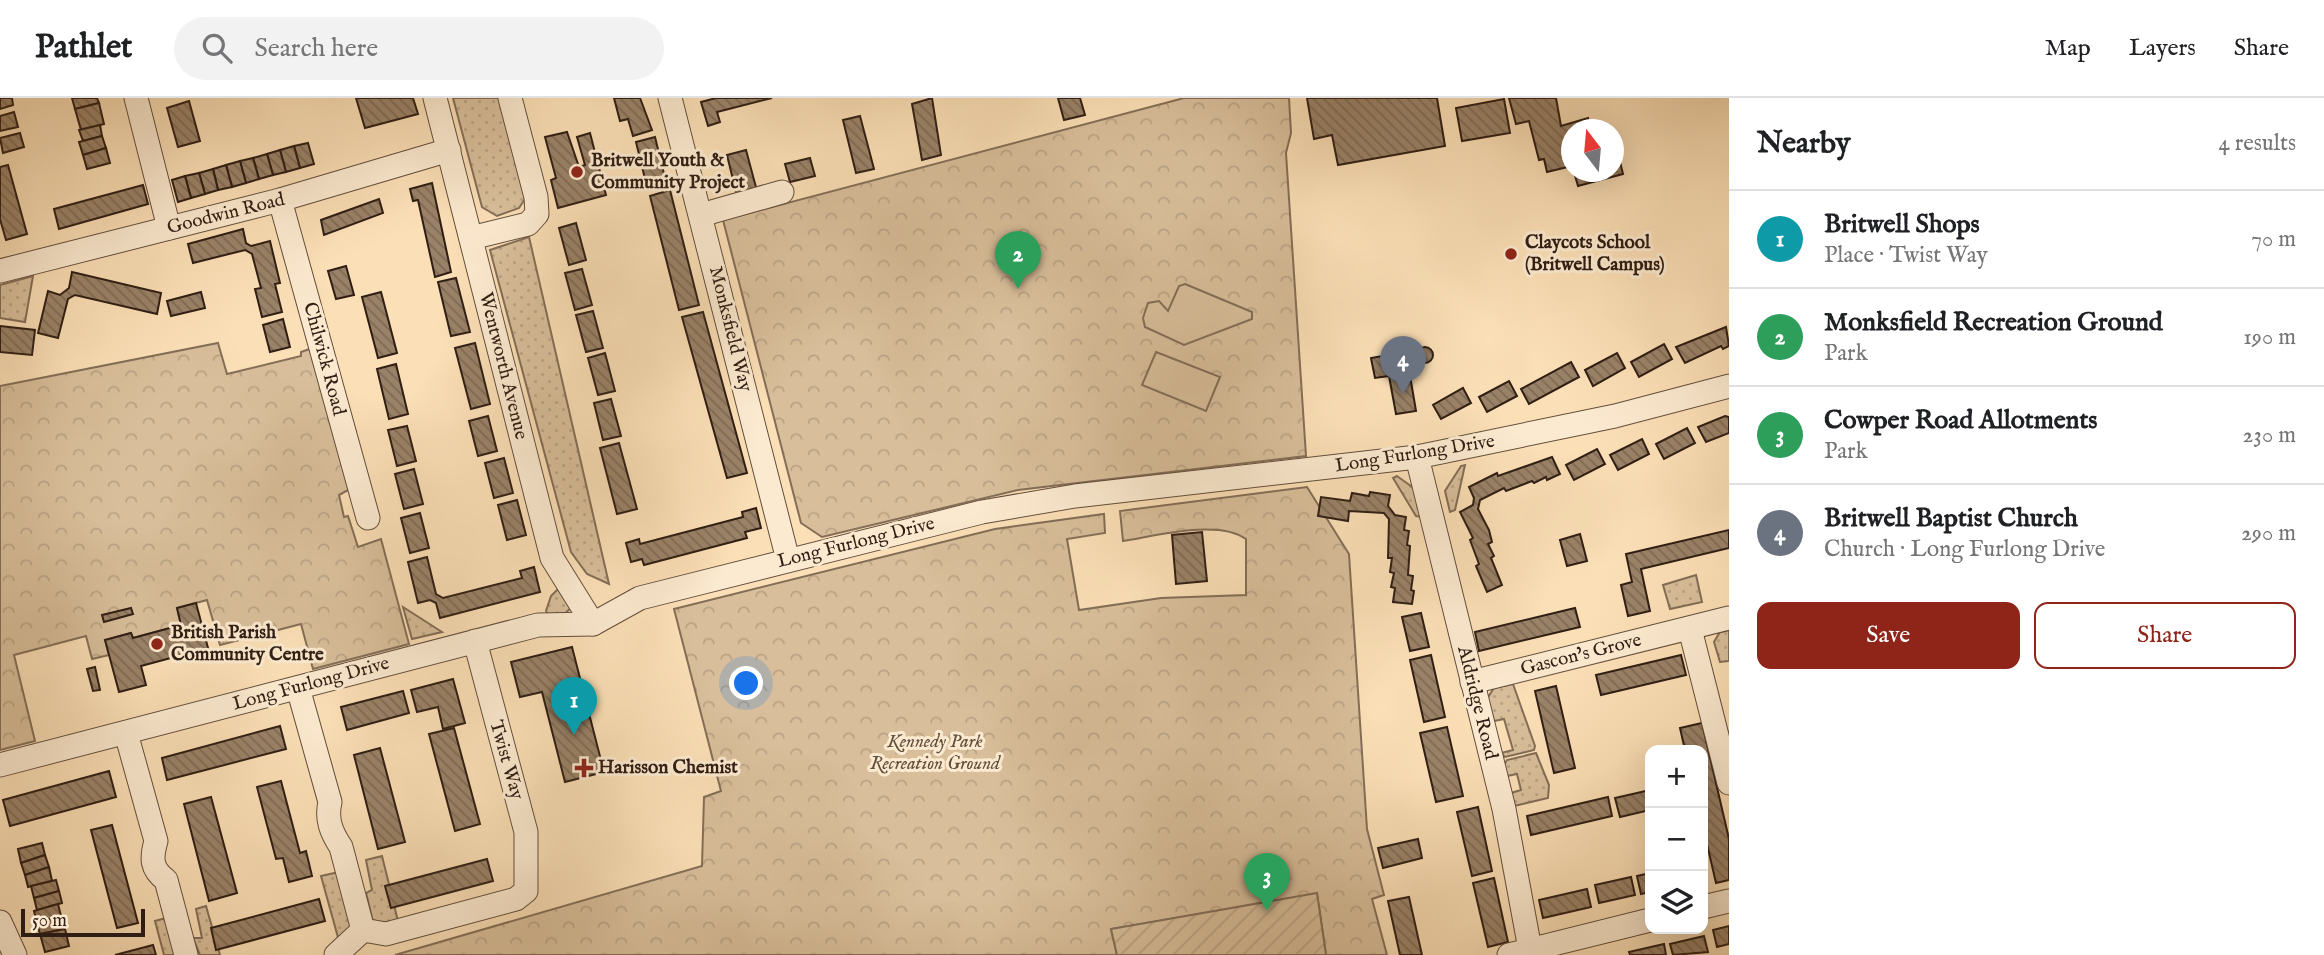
<!DOCTYPE html>
<meta charset="utf-8">
<style>
:root{--surface:#fff;--page:#f2f2f2;--text:#202124;--muted:#757577;--line:#e0e0e0;--accent:#8f2418}
body{margin:0;font-family:"IM FELL English",serif;background:var(--page);color:var(--text)}
.controls{position:absolute;right:21px;bottom:21px;display:grid;overflow:hidden;border-radius:14px;box-shadow:0 7px 28px #0002}
.controls button{width:63px;height:63px;display:grid;place-items:center;padding:0;border:0;border-bottom:2px solid var(--line);background:var(--surface);color:var(--text);font:35px sans-serif}
.compass{position:absolute;left:1561px;top:21px;width:63px;height:63px;border-radius:50%;background:var(--surface);box-shadow:0 7px 28px #0002;rotate:344deg}
.scale{position:absolute;left:21px;bottom:18px;width:124px;box-sizing:border-box;padding-left:7px;border:4px solid #301e14;border-top:0;font-size:19px;line-height:24px;white-space:nowrap;color:#301e14;-webkit-text-stroke:5px #fcead0;paint-order:stroke}
.you{position:absolute;left:747px;top:586px;width:24px;height:24px;margin:-18px;border:5px solid #fff;border-radius:50%;background:#1a73e8;box-shadow:0 0 0 10px #1a73e833}
.badge{display:grid;place-items:center;width:46px;height:46px;border-radius:50%;background:var(--accent);color:#fff;font-size:23px;font-weight:700}
.pin{position:absolute;translate:-50% -58px;filter:drop-shadow(0 2px 4px #0008)}
.pin::after{content:'';position:absolute;top:37px;width:24px;height:21px;background:inherit;clip-path:polygon(0 0,100% 0,50% 100%)}
.list{margin:0;padding:0;list-style:none}
h2{display:flex;justify-content:space-between;align-items:center;height:91px;margin:0;padding:0 28px;font-size:30px}
h2 small{font-size:23px;font-weight:400;color:var(--muted)}
.list li{display:grid;grid-template-columns:46px 1fr auto;gap:21px;align-items:center;box-sizing:border-box;height:98px;padding:0 28px;border-top:2px solid var(--line)}
.list b{display:block;font-size:26px;white-space:nowrap}
.list p{margin:0;font-size:23px;white-space:nowrap;color:var(--muted)}
.list em{font-size:23px;font-style:normal;color:var(--muted)}
.actions{display:flex;gap:14px;padding:21px 28px}
.actions a{flex:1;padding:16px 0;border:2px solid var(--accent);border-radius:14px;text-align:center;font-size:24px;color:var(--accent)}
.actions .main{background:var(--accent);color:#fff}
.icon{flex:none;width:38px;height:38px;fill:none;stroke:currentColor;stroke-width:2;stroke-linecap:round;stroke-linejoin:round}
.map{position:relative;flex:none;width:1729px;height:857px;overflow:hidden}
header{display:flex;align-items:center;gap:42px;box-sizing:border-box;height:98px;padding:0 35px;background:var(--surface);border-bottom:2px solid var(--line)}
header strong{font-size:33px}
nav{display:flex;gap:38px;margin-inline-start:auto;font-size:24px}
.search{width:490px;height:63px;background:var(--page);display:flex;align-items:center;gap:18px;box-sizing:border-box;padding:0 24px;border-radius:38px;color:var(--muted);font-size:26px}
main{display:flex}
aside{flex:1;background:var(--surface)}
.map>svg:first-child{display:block}
</style>
<header>
<strong>Pathlet</strong>
<div class="search"><svg class="icon" aria-label="search" viewBox="0 0 24 24"><circle cx="10" cy="10" r="6"/><path d="M15 15l6 6"/></svg>Search here</div>
<nav><a>Map</a><a>Layers</a><a>Share</a></nav>
</header>
<main>
<div class="map">
<svg width="1729" height="857" viewBox="0 0 1729 857">
<defs>
<pattern id="grass-dots" width="8" height="8" patternUnits="userSpaceOnUse" patternTransform="scale(1.75)"><rect width="8" height="8" fill="#d8be9a"/><path d="M2 2h.1M6 6h.1" fill="none" stroke="#baa384" stroke-width="1.8" stroke-linecap="round"/></pattern>
<pattern id="forest-crowns" width="20" height="18" patternUnits="userSpaceOnUse" patternTransform="scale(1.75)"><rect width="20" height="18" fill="#d8be9a"/><path d="M2 6a3 3 0 1 1 6 0M12 15a3 3 0 1 1 6 0" fill="none" stroke="#baa384"/></pattern>
<pattern id="garden-furrows" width="10" height="10" patternUnits="userSpaceOnUse" patternTransform="scale(1.75)"><rect width="10" height="10" fill="#d8be9a"/><path d="M-1 1l2-2M0 10L10 0M9 11l2-2" fill="none" stroke="#baa384"/></pattern>
<pattern id="building-back-hatch" width="6" height="6" patternUnits="userSpaceOnUse" patternTransform="scale(1.75)"><rect width="6" height="6" fill="#9a8268"/><path d="M-1 5l2 2M0 0l6 6M5-1l2 2" fill="none" stroke="#7e6a54"/></pattern>
</defs>
<rect width="100%" height="100%" fill="#fbdfb6"/>
<filter id="stains"><feTurbulence type="fractalNoise" baseFrequency=".00286" numOctaves="4"/><feColorMatrix values="0 0 0 0 .2 0 0 0 0 .09 0 0 0 0 .02 0 0 0 .5 -.17"/></filter>
<radialGradient id="worn" r=".72"><stop offset=".6" stop-color="#630" stop-opacity="0"/><stop offset="1" stop-color="#630" stop-opacity=".3"/></radialGradient>
<g fill="url(#grass-dots)" stroke="#846e57" stroke-width="2">
<polygon points="453,0 503,0 529,95 519,110 497,118 482,109"/>
<polygon points="529,139 609,486 587,476 571,454 490,152"/>
<polygon points="33,178 25,224 0,220 0,187"/>
<polygon points="1465,367 1455,412 1450,414 1445,393 1461,368"/>
<polygon points="1397,378 1422,396 1423,419 1416,418 1393,380"/>
<polygon points="1696,477 1702,504 1670,511 1663,487"/>
<polygon points="563,486 572,509 562,518 550,520 546,513 551,498"/>
<polygon points="403,509 442,534 412,541"/>
<polygon points="1729,532 1729,563 1720,564 1714,544 1720,534"/>
<polygon points="1513,586 1535,648 1534,652 1505,659 1501,655 1513,652 1504,621 1494,623 1487,601 1494,590"/>
<polygon points="1536,655 1549,687 1548,700 1514,708 1511,695 1521,692 1517,676 1507,678 1504,667 1507,662"/>
<polygon points="382,758 399,827 373,824 366,795 372,792 366,762"/>
<polygon points="339,774 359,827 339,843 321,778"/>
<polygon points="206,808 220,857 200,857 193,840 202,840 196,811"/>
<polygon points="166,820 182,857 164,857 155,823"/>
</g>
<g fill="url(#forest-crowns)" stroke="#846e57" stroke-width="2">
<polygon points="1184,0 1289,0 1291,35 1286,55 1306,358 1018,392 822,439 801,425 723,122"/>
<polygon points="218,245 227,276 301,258 301,254 315,249 350,391 339,397 344,419 348,418 358,449 381,441 409,546 313,571 301,526 220,547 207,502 177,510 181,527 133,540 131,535 105,542 109,557 92,561 86,538 14,557 35,643 0,652 0,288"/>
<path d="M1307 389 1349 456 1367 731 1384 797 1372 801 1387 857H1326L1317 796 1111 831 1117 857H395L702 768 704 699 721 693 674 511 995 431 1104 416 1105 435 1067 441 1079 512 1161 500 1246 497V441C1218 421 1155 438 1123 443L1120 413Z"/>
</g>
<polygon fill="url(#garden-furrows)" stroke="#846e57" stroke-width="2" points="1317,795 1326,857 1117,857 1111,831"/>
<g fill="#d8be9a" stroke="#846e57" stroke-width="2">
<polygon points="1185,186 1252,214 1252,221 1184,247 1145,229 1143,220 1148,205 1159,203 1168,213 1179,188"/>
<polygon points="1156,254 1220,279 1206,313 1142,287"/>
</g>
<g fill="url(#building-back-hatch)" stroke="#301e14" stroke-width="2">
<polygon points="0,0 12,0 13,7 0,11"/>
<polygon points="72,0 97,0 99,5 75,11"/>
<polygon points="356,0 413,0 418,16 365,30"/>
<polygon points="614,0 640,0 652,32 633,38 628,21 620,23"/>
<polygon points="716,0 772,0 717,14 720,24 708,28 701,4"/>
<polygon points="932,0 941,57 922,62 912,6"/>
<polygon points="1058,0 1080,0 1085,17 1064,22"/>
<polygon points="1307,0 1437,0 1445,48 1338,67 1332,37 1314,41"/>
<polygon points="1509,0 1556,0 1561,28 1588,20 1591,32 1572,32 1572,68 1547,74 1544,61 1539,62 1529,23 1516,26"/>
<polygon points="1504,1 1510,35 1462,43 1456,10"/>
<polygon points="189,3 200,43 178,49 167,10"/>
<polygon points="99,5 104,26 81,32 75,11"/>
<polygon points="14,14 18,29 0,33 0,18"/>
<polygon points="860,18 874,71 856,75 843,22"/>
<polygon points="100,27 102,38 83,43 79,32"/>
<polygon points="567,34 579,69 585,67 577,39 590,35 606,97 558,110 551,82 556,80 545,39"/>
<polygon points="20,35 24,49 3,55 0,40"/>
<polygon points="102,38 106,50 83,57 79,44"/>
<polygon points="655,39 666,84 647,89 636,44"/>
<polygon points="308,45 314,66 300,70 294,48"/>
<polygon points="294,48 300,70 286,74 280,52"/>
<polygon points="106,50 110,65 87,71 83,57"/>
<polygon points="280,52 286,74 273,77 267,56"/>
<polygon points="746,52 757,93 737,98 727,57"/>
<polygon points="267,56 273,77 259,81 253,60"/>
<polygon points="1618,56 1623,76 1578,88 1574,74 1614,74 1614,57"/>
<polygon points="253,60 259,81 246,85 240,63"/>
<polygon points="810,60 815,78 790,84 785,66"/>
<polygon points="240,63 246,85 232,89 226,67"/>
<polygon points="8,67 27,136 6,142 0,121 0,69"/>
<polygon points="226,67 232,89 218,92 213,71"/>
<polygon points="213,71 218,92 205,96 199,75"/>
<polygon points="199,75 205,96 191,100 185,78"/>
<polygon points="185,78 191,100 178,104 172,82"/>
<polygon points="432,85 451,174 435,179 418,102 413,103 410,91"/>
<polygon points="143,87 148,106 59,131 54,111"/>
<polygon points="670,92 699,207 679,212 650,98"/>
<polygon points="379,101 383,115 324,137 321,122"/>
<polygon points="576,125 586,162 569,167 559,130"/>
<polygon points="243,131 246,145 251,148 270,143 280,185 275,186 282,214 262,219 255,191 261,190 252,156 245,152 193,165 188,146"/>
<polygon points="346,168 354,197 336,201 328,173"/>
<polygon points="582,171 592,207 575,212 565,175"/>
<polygon points="72,174 161,195 157,216 75,197 68,201 58,240 38,235 48,193 60,197 69,190"/>
<polygon points="456,180 470,234 451,238 438,184"/>
<polygon points="201,194 205,210 171,218 167,203"/>
<polygon points="381,194 397,255 378,260 362,199"/>
<polygon points="593,213 603,250 586,254 576,217"/>
<polygon points="703,214 747,375 727,380 682,219"/>
<polygon points="283,221 290,249 270,254 263,227"/>
<polygon points="0,228 35,232 32,257 0,254"/>
<polygon points="1726,229 1729,248 1723,251 1721,248 1685,265 1676,249"/>
<polygon points="475,245 490,306 471,311 455,250"/>
<polygon points="1664,246 1672,261 1639,279 1631,264"/>
<circle cx="1425" cy="257" r="8"/>
<polygon points="1406,254 1416,313 1396,316 1389,278 1375,280 1371,260"/>
<polygon points="605,255 615,293 598,297 588,260"/>
<polygon points="1617,255 1625,270 1593,288 1585,272"/>
<polygon points="1571,264 1579,279 1529,306 1521,291"/>
<polygon points="396,266 408,316 389,321 377,271"/>
<polygon points="1509,283 1517,298 1487,314 1479,299"/>
<polygon points="1463,290 1471,305 1441,321 1433,307"/>
<polygon points="611,301 621,338 603,342 594,305"/>
<polygon points="488,318 497,353 478,358 469,323"/>
<polygon points="1725,318 1729,319 1729,335 1706,344 1698,329"/>
<polygon points="407,328 416,363 397,368 388,332"/>
<polygon points="1687,330 1695,345 1664,361 1656,346"/>
<polygon points="1642,341 1649,356 1618,372 1610,357"/>
<polygon points="619,345 637,411 617,416 600,350"/>
<polygon points="1597,351 1605,366 1574,382 1566,367"/>
<polygon points="1552,359 1560,376 1547,382 1546,379 1534,385 1532,383 1506,393 1504,390 1480,402 1478,411 1489,432 1492,444 1488,446 1494,458 1491,460 1502,487 1487,494 1476,468 1479,466 1470,442 1473,440 1460,414 1473,407 1474,400 1469,389 1497,375 1498,378"/>
<polygon points="504,360 513,395 494,400 485,365"/>
<polygon points="414,371 423,406 404,411 395,376"/>
<polygon points="1370,394 1390,397 1388,408 1395,417 1406,419 1404,432 1409,433 1407,447 1410,448 1408,477 1413,478 1411,492 1414,493 1412,506 1393,504 1395,490 1391,489 1394,475 1390,474 1392,460 1388,460 1389,421 1384,415 1349,413 1348,423 1318,418 1321,399 1350,403 1352,395 1369,398"/>
<polygon points="517,402 526,437 507,442 498,407"/>
<polygon points="756,410 761,430 745,434 747,440 644,467 642,461 631,464 626,445 639,441 640,446 743,419 742,414"/>
<polygon points="420,415 429,450 410,455 401,420"/>
<polygon points="1729,432 1729,450 1641,471 1650,513 1628,518 1621,487 1632,484 1626,456"/>
<polygon points="1202,434 1207,483 1176,486 1172,437"/>
<polygon points="1580,436 1587,463 1567,468 1560,442"/>
<polygon points="427,459 436,496 443,500 522,480 520,473 534,469 540,494 440,520 436,505 430,502 418,505 408,464"/>
<polygon points="196,505 208,550 141,568 146,587 119,594 105,542 131,535 133,540 181,527 177,510"/>
<polygon points="131,510 133,516 104,524 102,517"/>
<polygon points="1575,510 1580,529 1479,553 1475,534"/>
<polygon points="1421,515 1429,549 1410,553 1402,519"/>
<polygon points="572,549 604,674 565,684 542,594 520,599 511,564"/>
<polygon points="1431,557 1445,619 1424,624 1410,562"/>
<polygon points="1681,557 1686,577 1601,597 1596,577"/>
<polygon points="95,569 100,592 93,593 87,571"/>
<polygon points="453,581 465,625 443,631 438,609 417,614 411,592"/>
<polygon points="1556,588 1575,670 1554,675 1535,593"/>
<polygon points="403,593 409,615 347,632 341,609"/>
<polygon points="1702,625 1729,741 1729,782 1716,785 1703,729 1703,652 1685,652 1680,630"/>
<polygon points="280,628 286,651 167,682 162,660"/>
<polygon points="1447,629 1463,698 1436,704 1420,635"/>
<polygon points="454,630 480,726 455,733 429,636"/>
<polygon points="380,650 405,744 378,751 354,657"/>
<polygon points="109,673 116,699 10,728 3,702"/>
<polygon points="281,683 300,755 306,753 312,778 289,784 283,760 276,761 257,689"/>
<polygon points="1650,692 1650,712 1620,719 1615,700"/>
<polygon points="211,699 237,795 209,803 184,706"/>
<polygon points="1608,699 1612,718 1531,737 1527,718"/>
<polygon points="1478,709 1492,773 1472,778 1457,714"/>
<polygon points="112,727 138,825 117,830 91,732"/>
<polygon points="1418,741 1422,760 1383,770 1378,750"/>
<polygon points="42,745 45,757 21,765 18,751"/>
<polygon points="45,757 49,769 25,777 21,765"/>
<polygon points="487,761 493,783 391,810 385,788"/>
<polygon points="49,769 52,783 28,789 25,777"/>
<polygon points="1650,775 1650,794 1641,796 1637,778"/>
<polygon points="1631,779 1635,797 1599,805 1595,787"/>
<polygon points="1494,780 1508,844 1488,849 1473,785"/>
<polygon points="56,782 59,793 34,800 31,788"/>
<polygon points="1587,791 1591,809 1543,820 1539,802"/>
<polygon points="59,793 62,805 37,812 34,800"/>
<polygon points="1409,799 1422,857 1400,857 1388,803"/>
<polygon points="319,801 325,823 216,852 211,830"/>
<polygon points="58,806 61,818 37,825 34,813"/>
<polygon points="61,818 65,831 40,836 37,825"/>
<polygon points="1729,828 1729,846 1717,849 1713,832"/>
<polygon points="65,831 69,848 45,854 40,836"/>
<polygon points="1704,838 1708,854 1673,857 1670,846"/>
<polygon points="1664,846 1666,857 1630,857 1629,854"/>
<polygon points="153,847 156,857 115,857"/>
</g>
<g fill="none" stroke-linecap="round" stroke-linejoin="round">
<defs>
<g id="minor">
<polyline points="136,0 169,130"/>
<polyline points="435,0 552,460 593,526"/>
<polyline points="670,0 788,462"/>
<polyline points="280,102 368,420"/>
<polyline points="701,117 782,94"/>
<polyline points="471,140 528,126 537,116 536,99 510,0"/>
<polyline points="0,173 280,102 449,52"/>
<polyline points="1417,359 1504,711 1530,851"/>
<polyline points="1690,531 1729,685"/>
<polyline points="1472,584 1729,520"/>
<path d="M298 590 330 704C326 721 331 734 341 749L363 832"/>
<path d="M126 635 156 743C151 760 151 771 166 782L186 857"/>
<polyline points="0,667 538,527 593,526 640,500 982,414 1075,398 1417,359 1615,318 1729,288"/>
<polyline points="1703,809 1729,803"/>
<polyline points="0,824 15,857"/>
<polyline points="363,832 386,836 397,833 516,801 526,793 526,734 475,543"/>
<polyline points="336,857 363,832"/>
<polyline points="1509,857 1650,822"/>
</g>
</defs>
<use href="#minor" stroke="#634e3c" stroke-width="25"/>
<use href="#minor" stroke="#fcead0" stroke-width="23"/>
</g>
<g fill="#8f2418" stroke="#fcead0" stroke-width="2.5">
<circle cx="577" cy="74" r="7"/>
<circle cx="1511" cy="156" r="7"/>
<circle cx="157" cy="546" r="7"/>
<path d="M580.5 659.5h7v7h7v7h-7v7h-7v-7h-7v-7h7z"/>
</g>
<g text-anchor="middle" dominant-baseline="central" stroke-width="6" stroke-linejoin="round" paint-order="stroke">
<g font-size="19" font-weight="bold" fill="#301e14" stroke="#fcead0" text-anchor="start">
<text x="591" y="63">Britwell Youth &amp;<tspan x="591" dy="22">Community Project</tspan></text>
<text x="1525" y="145">Claycots School<tspan x="1525" dy="22">(Britwell Campus)</tspan></text>
<text x="171" y="535">British Parish<tspan x="171" dy="22">Community Centre</tspan></text>
<text x="598" y="670">Harisson Chemist</text>
</g>
<g font-size="19" fill="#301e14" stroke="#fcead0">
<text transform="translate(226 116) rotate(-14)">Goodwin Road</text>
<text transform="translate(730 231) rotate(76)">Monksfield Way</text>
<text transform="translate(324 261) rotate(75)">Chilwick Road</text>
<text transform="translate(503 268) rotate(76)">Wentworth Avenue</text>
<text transform="translate(1415 356) rotate(-9)">Long Furlong Drive</text>
<text transform="translate(856 445) rotate(-14)">Long Furlong Drive</text>
<text transform="translate(1581 557) rotate(-14)">Gascon's Grove</text>
<text transform="translate(311 586) rotate(-15)">Long Furlong Drive</text>
<text transform="translate(1477 605) rotate(76)">Aldridge Road</text>
<text transform="translate(506 662) rotate(74)">Twist Way</text>
</g>
<g font-size="19" font-style="italic" fill="#624e3c" stroke="#fcead0">
<text x="935" y="644">Kennedy Park<tspan x="935" dy="22">Recreation Ground</tspan></text>
</g>
</g>
<rect width="100%" height="100%" filter="url(#stains)"/>
<rect width="100%" height="100%" fill="url(#worn)"/>
</svg>
<div class="controls">
<button>+</button>
<button>−</button>
<button><svg class="icon" aria-label="layers" viewBox="0 0 24 24"><path d="M12 4l9 5-9 5-9-5zM3 14l9 5 9-5"/></svg></button>
</div>
<svg class="compass" viewBox="-18 -18 36 36"><path d="M0-13l5 13h-10z" fill="#e53935"/><path d="M0 13l5-13h-10z" fill="#757577"/></svg>
<div class="scale">50 m</div>
<div class="you"></div>
<div class="pin badge" style="left:574px;top:637px;background:#0f9aa8">1</div>
<div class="pin badge" style="left:1018px;top:191px;background:#2e9e5b">2</div>
<div class="pin badge" style="left:1267px;top:813px;background:#2e9e5b">3</div>
<div class="pin badge" style="left:1403px;top:296px;background:#6b7280">4</div>
</div>
<aside>
<h2>Nearby<small>4 results</small></h2>
<ul class="list">
<li><span class="badge" style="background:#0f9aa8">1</span><div><b>Britwell Shops</b><p>Place · Twist Way</p></div><em>70 m</em></li>
<li><span class="badge" style="background:#2e9e5b">2</span><div><b>Monksfield Recreation Ground</b><p>Park</p></div><em>190 m</em></li>
<li><span class="badge" style="background:#2e9e5b">3</span><div><b>Cowper Road Allotments</b><p>Park</p></div><em>230 m</em></li>
<li><span class="badge" style="background:#6b7280">4</span><div><b>Britwell Baptist Church</b><p>Church · Long Furlong Drive</p></div><em>290 m</em></li>
</ul>
<div class="actions"><a class="main">Save</a><a>Share</a></div>
</aside>
</main>
